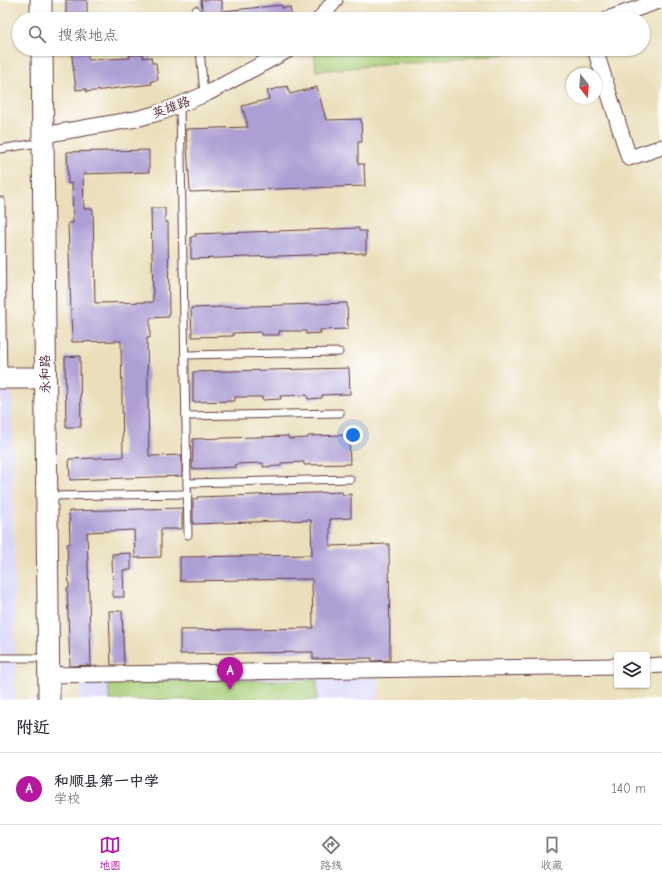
<!DOCTYPE html>
<html lang="zh">
<meta charset="utf-8">
<style>
:root{--surface:#fff;--page:#f2f2f3;--text:#2b2b33;--muted:#7c7c81;--line:#e1e1e2;--accent:#b5179e}
body{margin:0;font-family:"Comic Neue","LXGW WenKai TC",sans-serif;background:var(--page);color:var(--text)}
.controls{position:absolute;right:12px;bottom:12px;display:grid;overflow:hidden;border-radius:4px;box-shadow:0 1px 3px #0004}
.controls button{width:36px;height:36px;display:grid;place-items:center;padding:0;border:0;border-bottom:1px solid var(--line);background:var(--surface);color:var(--text);font:20px sans-serif}
.compass{position:absolute;left:566px;top:68px;width:36px;height:36px;border-radius:50%;background:var(--surface);box-shadow:0 1px 3px #0004;rotate:163deg}
.you{position:absolute;left:353px;top:435px;width:14px;height:14px;margin:-10px;border:3px solid #fff;border-radius:50%;background:#1a73e8;box-shadow:0 0 0 6px #1a73e833}
.badge{display:grid;place-items:center;width:26px;height:26px;border-radius:50%;background:var(--accent);color:#fff;font-size:13px;font-weight:700}
.pin{position:absolute;translate:-50% -33px;filter:drop-shadow(0 1px 2px #0008)}
.pin::after{content:'';position:absolute;top:21px;width:14px;height:12px;background:inherit;clip-path:polygon(0 0,100% 0,50% 100%)}
.list{margin:0;padding:0;list-style:none}
h2{display:flex;justify-content:space-between;align-items:center;height:52px;margin:0;padding:0 16px;font-size:17px}
h2 small{font-size:13px;font-weight:400;color:var(--muted)}
.list li{display:grid;grid-template-columns:26px 1fr auto;gap:12px;align-items:center;box-sizing:border-box;height:72px;padding:0 16px;border-top:1px solid var(--line)}
.list b{display:block;font-size:15px;white-space:nowrap}
.list p{margin:0;font-size:13px;white-space:nowrap;color:var(--muted)}
.list em{font-size:13px;font-style:normal;color:var(--muted)}
.icon{flex:none;width:22px;height:22px;fill:none;stroke:currentColor;stroke-width:2;stroke-linecap:round;stroke-linejoin:round}
.map{position:relative;flex:none;width:662px;height:700px;overflow:hidden}
.search{position:absolute;background:var(--surface);box-shadow:0 1px 3px #0004;left:12px;right:12px;top:12px;height:44px;display:flex;align-items:center;gap:10px;box-sizing:border-box;padding:0 14px;border-radius:22px;color:var(--muted);font-size:15px}
.sheet{height:124px;background:var(--surface)}
nav{display:flex;justify-content:space-around;align-items:center;box-sizing:border-box;height:56px;border-top:1px solid var(--line);background:var(--surface);font-size:11px;color:var(--muted)}
nav a{display:grid;justify-items:center;gap:2px}
nav .on{color:var(--accent)}
.map>svg:first-child{display:block}
</style>
<div class="map">
<svg width="662" height="700" viewBox="0 0 662 700">
<rect width="100%" height="100%" fill="#fff"/>
<filter id="ink" filterUnits="userSpaceOnUse"><feTurbulence type="fractalNoise" baseFrequency=".025" numOctaves="2"/><feDisplacementMap in="SourceGraphic" scale="8" xChannelSelector="R" yChannelSelector="G"/><feConvolveMatrix kernelMatrix="1 2 1 2 8 2 1 2 1" color-interpolation-filters="sRGB"/></filter>
<filter id="wash" filterUnits="userSpaceOnUse"><feTurbulence type="fractalNoise" baseFrequency=".012" numOctaves="4" result="noise"/><feDisplacementMap in="SourceGraphic" scale="16" xChannelSelector="R" yChannelSelector="G"/><feGaussianBlur stdDeviation="0.9" result="paint"/><feColorMatrix in="noise" values="0 0 0 0 0 0 0 0 0 0 0 0 0 0 0 0 0 1.4 0 .05"/><feComposite in="paint" operator="in"/></filter>
<g filter="url(#wash)">
<rect width="100%" height="100%" fill="#ebdfbb"/>
<g fill="#d9d7f8">
<polygon points="0,391 12,391 16,700 0,700"/>
<polygon points="379,677 379,700 80,700 80,679"/>
</g>
<g fill="#a7ce78" stroke="#787652">
<polygon points="314,49 504,49 504,54 316,71"/>
<polygon points="197,680 317,680 317,700 109,700 109,682"/>
</g>
<g id="blocks">
<g fill="#ad9fd4">
<rect x="66" y="0" width="21" height="19"/>
<polygon points="201,0 222,0 222,11 282,5 282,8 290,7 292,19 203,19"/>
<polygon points="71,49 88,49 88,60 130,58 129,55 143,54 143,58 151,57 152,63 156,63 158,80 151,81 152,84 86,92 86,89 76,90"/>
<polygon points="287,86 290,94 317,87 326,120 361,119 362,142 358,142 358,164 364,164 365,186 190,192 186,129 248,127 242,106 269,99 267,91"/>
<polygon points="149,150 149,172 83,174 84,209 93,209 95,303 153,302 151,208 165,208 165,222 168,222 169,317 150,318 150,338 147,338 149,456 182,455 182,476 70,480 69,459 123,457 121,341 72,342 68,223 73,223 72,183 68,184 67,152"/>
<polygon points="359,228 359,231 366,231 366,253 191,259 191,237 196,236 195,234"/>
<polygon points="347,303 348,329 320,330 321,333 306,334 306,331 279,331 279,335 261,335 261,332 233,333 233,336 192,337 191,308"/>
<polygon points="80,356 81,427 66,427 65,357"/>
<polygon points="349,368 350,394 322,395 322,398 308,399 307,395 280,396 281,399 262,400 262,397 235,397 235,401 193,402 193,372"/>
<polygon points="349,435 350,464 304,465 304,462 281,463 281,466 263,467 263,463 236,464 236,467 192,469 193,439 288,436 289,439 308,438 308,436"/>
<polygon points="342,492 343,495 351,494 351,518 330,519 330,546 389,544 390,660 372,661 372,658 313,659 313,652 180,654 180,630 313,628 312,579 180,581 180,557 312,555 311,520 193,524 193,499 197,499 197,497"/>
<polygon points="182,508 182,529 161,529 161,557 135,558 134,530 87,532 91,665 70,666 67,588 69,588 67,544 70,544 69,511"/>
<polygon points="131,553 131,570 123,570 124,597 113,597 112,554"/>
<polygon points="109,611 122,611 124,665 111,665"/>
</g>
</g>
</g>
<g filter="url(#ink)">
<use href="#blocks" fill-opacity="0" stroke="#623c41" stroke-width="1"/>
<g fill="none" stroke-linecap="round" stroke-linejoin="round">
<defs>
<g id="lane">
<polyline points="196,10 197,19"/>
<polyline points="200,49 204,95"/>
<polyline points="180,105 188,535"/>
<polyline points="0,149 31,144"/>
<polyline points="0,326 2,326 1,201"/>
<polyline points="2,326 3,376"/>
<polyline points="185,355 339,352"/>
<polyline points="186,416 340,413"/>
<polyline points="187,483 350,479"/>
<polyline points="48,496 188,494"/>
<polyline points="0,658 36,658"/>
</g>
<g id="street">
<polyline points="320,19 335,0"/>
<polyline points="607,19 662,0"/>
<polyline points="595,49 629,158 662,147"/>
<polyline points="43,135 136,119 162,112 208,93 290,49"/>
<polyline points="647,666 662,665"/>
<polyline points="48,675 617,666"/>
</g>
<g id="secondary">
<polyline points="41,0 41,19"/>
<polyline points="42,49 49,700"/>
<polyline points="0,378 33,378"/>
</g>
</defs>
<use href="#lane" stroke="#623c41" stroke-width="9"/>
<use href="#street" stroke="#623c41" stroke-width="17"/>
<use href="#secondary" stroke="#623c41" stroke-width="23"/>
<use href="#lane" stroke="#fff" stroke-width="7"/>
<use href="#street" stroke="#fff" stroke-width="15"/>
<use href="#secondary" stroke="#fff" stroke-width="21"/>
</g>
</g>
<g text-anchor="middle" dominant-baseline="central" stroke-width="4" stroke-linejoin="round" paint-order="stroke">
<g font-size="13" fill="#4a1f2b" stroke="#fff">
<text transform="translate(171 107) rotate(-20)">英雄路</text>
<text transform="translate(45 374) rotate(-91)">永和路</text>
</g>
</g>
</svg>
<div class="controls">
<button><svg class="icon" aria-label="layers" viewBox="0 0 24 24"><path d="M12 4l9 5-9 5-9-5zM3 14l9 5 9-5"/></svg></button>
</div>
<svg class="compass" viewBox="-18 -18 36 36"><path d="M0-13l5 13h-10z" fill="#e53935"/><path d="M0 13l5-13h-10z" fill="#7c7c81"/></svg>
<div class="you"></div>
<div class="pin badge" style="left:230px;top:690px">A</div>
<div class="search"><svg class="icon" aria-label="search" viewBox="0 0 24 24"><circle cx="10" cy="10" r="6"/><path d="M15 15l6 6"/></svg>搜索地点</div>
</div>
<section class="sheet">
<h2>附近<small></small></h2>
<ul class="list">
<li><span class="badge">A</span><div><b>和顺县第一中学</b><p>学校</p></div><em>140 m</em></li>
</ul>
</section>
<nav>
<a class="on"><svg class="icon" aria-label="map" viewBox="0 0 24 24"><path d="M3 6l6-2 6 2 6-2v14l-6 2-6-2-6 2zM9 4v14M15 6v14"/></svg>地图</a>
<a><svg class="icon" aria-label="directions" viewBox="0 0 24 24"><path d="M12 3l9 9-9 9-9-9zM9 14v-3h6M13 9l2 2-2 2"/></svg>路线</a>
<a><svg class="icon" aria-label="saved" viewBox="0 0 24 24"><path d="M7 4h10v16l-5-4-5 4z"/></svg>收藏</a>
</nav>
